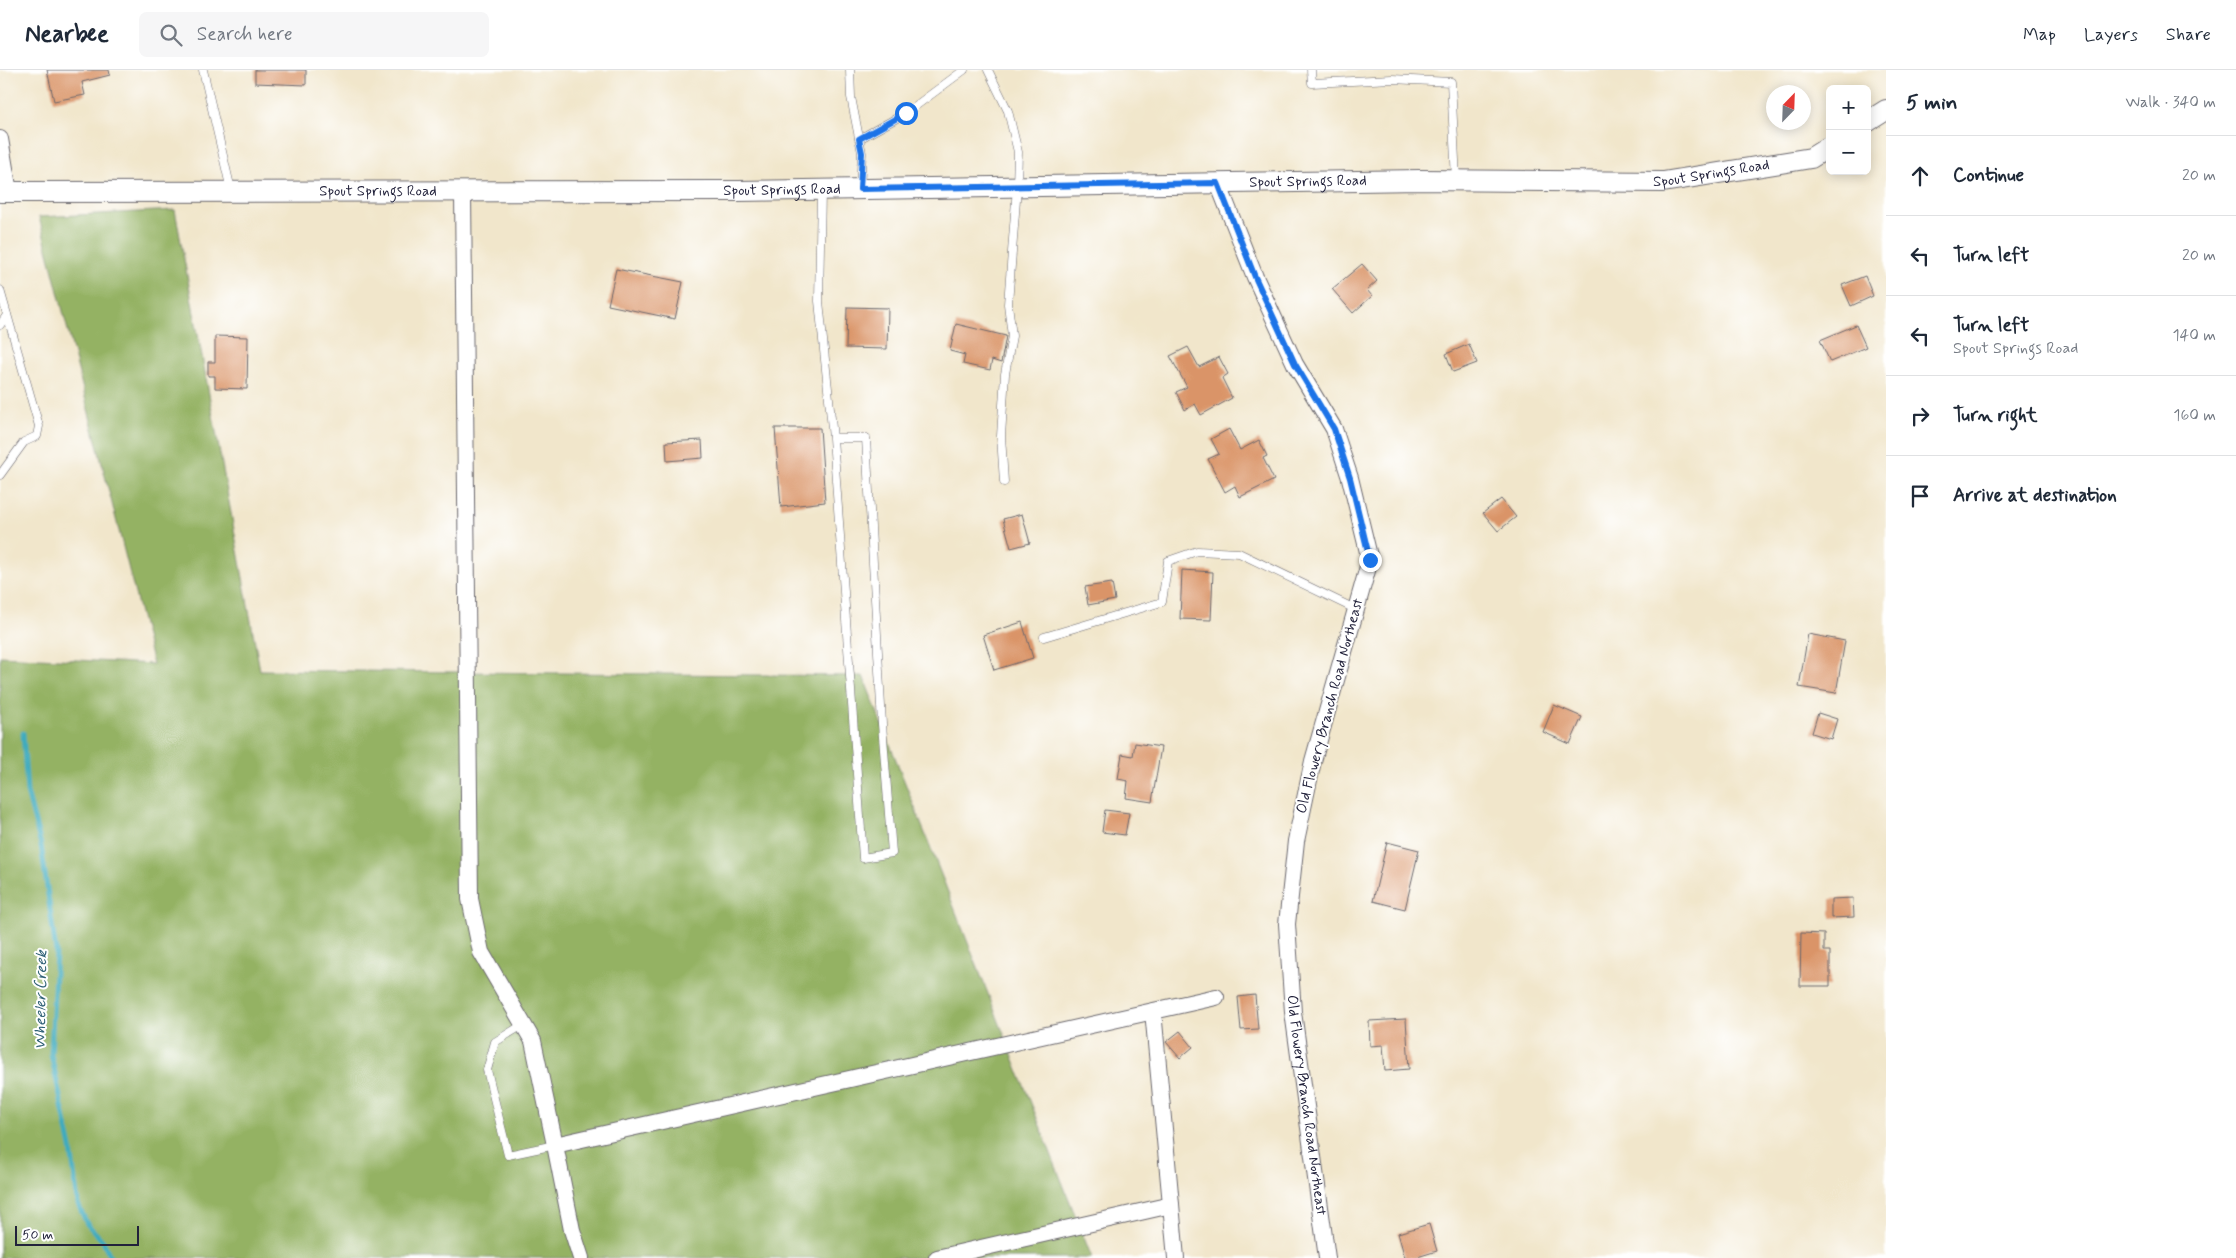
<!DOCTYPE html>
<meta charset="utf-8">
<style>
:root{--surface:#fff;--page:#f6f6f7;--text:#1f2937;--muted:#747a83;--line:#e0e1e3}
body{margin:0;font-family:Mynerve,sans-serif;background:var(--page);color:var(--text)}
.controls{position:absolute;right:15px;top:15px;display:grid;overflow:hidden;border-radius:8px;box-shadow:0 2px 12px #0003}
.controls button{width:45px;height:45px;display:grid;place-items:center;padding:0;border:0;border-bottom:1px solid var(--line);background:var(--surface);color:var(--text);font:25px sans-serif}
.compass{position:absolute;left:1766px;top:15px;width:45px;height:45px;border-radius:50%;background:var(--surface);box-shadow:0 2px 12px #0003;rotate:23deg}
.scale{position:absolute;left:15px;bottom:12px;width:124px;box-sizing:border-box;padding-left:5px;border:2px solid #22223b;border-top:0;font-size:14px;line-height:18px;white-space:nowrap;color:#22223b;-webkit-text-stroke:4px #fff;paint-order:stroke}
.stop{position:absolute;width:15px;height:15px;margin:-11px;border:4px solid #1a73e8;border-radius:50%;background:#fff}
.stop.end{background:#1a73e8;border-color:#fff;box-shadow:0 1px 5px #0008}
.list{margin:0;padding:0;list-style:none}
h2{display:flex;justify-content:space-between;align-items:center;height:65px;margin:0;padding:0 20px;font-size:21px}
h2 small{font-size:16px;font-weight:400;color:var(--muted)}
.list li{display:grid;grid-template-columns:32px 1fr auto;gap:15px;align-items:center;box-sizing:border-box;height:80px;padding:0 20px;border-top:1px solid var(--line)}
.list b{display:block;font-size:19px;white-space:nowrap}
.list p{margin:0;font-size:16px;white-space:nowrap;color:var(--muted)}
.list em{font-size:16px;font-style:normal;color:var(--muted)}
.icon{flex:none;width:28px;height:28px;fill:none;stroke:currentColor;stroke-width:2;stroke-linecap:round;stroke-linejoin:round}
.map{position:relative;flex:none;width:1886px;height:1188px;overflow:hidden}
header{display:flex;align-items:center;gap:30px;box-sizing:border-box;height:70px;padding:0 25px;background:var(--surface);border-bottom:1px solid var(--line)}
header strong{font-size:24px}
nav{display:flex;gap:28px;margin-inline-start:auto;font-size:18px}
.search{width:350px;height:45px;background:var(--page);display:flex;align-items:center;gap:12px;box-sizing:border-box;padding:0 18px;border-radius:8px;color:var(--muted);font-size:19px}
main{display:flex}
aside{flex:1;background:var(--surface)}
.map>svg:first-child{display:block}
</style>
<header>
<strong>Nearbee</strong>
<div class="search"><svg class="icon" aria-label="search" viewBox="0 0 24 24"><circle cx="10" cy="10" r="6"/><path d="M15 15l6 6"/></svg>Search here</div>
<nav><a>Map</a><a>Layers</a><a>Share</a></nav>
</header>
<main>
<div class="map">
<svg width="1886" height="1188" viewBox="0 0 1886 1188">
<rect width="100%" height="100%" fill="#fff"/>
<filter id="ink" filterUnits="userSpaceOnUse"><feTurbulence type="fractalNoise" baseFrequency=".02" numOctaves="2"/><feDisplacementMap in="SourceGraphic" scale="10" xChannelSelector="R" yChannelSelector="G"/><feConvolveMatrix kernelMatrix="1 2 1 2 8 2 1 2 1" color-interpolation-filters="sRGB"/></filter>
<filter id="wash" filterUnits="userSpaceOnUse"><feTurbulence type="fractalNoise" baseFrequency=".0096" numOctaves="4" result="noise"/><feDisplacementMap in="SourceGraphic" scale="20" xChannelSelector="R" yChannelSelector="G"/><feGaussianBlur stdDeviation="1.12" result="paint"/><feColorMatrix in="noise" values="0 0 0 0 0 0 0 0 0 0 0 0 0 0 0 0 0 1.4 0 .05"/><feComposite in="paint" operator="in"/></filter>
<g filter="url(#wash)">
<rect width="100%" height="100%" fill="#f1e6cb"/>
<polygon fill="#94b264" stroke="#5b6a50" points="175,140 260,600 863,606 1092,1188 0,1188 0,586 153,594 39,147"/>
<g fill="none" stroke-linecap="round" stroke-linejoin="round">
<polyline stroke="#3fabbe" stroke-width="5" points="23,663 27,722 41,775 56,882 51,984 71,1078 78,1134 87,1154 103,1171 111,1188"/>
</g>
<g id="blocks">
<g fill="#da9468">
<polygon points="47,0 109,0 110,5 82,12 85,25 54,31"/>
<polygon points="255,0 306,0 306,15 255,13"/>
<polygon points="1362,194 1377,211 1367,220 1372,226 1353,243 1332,219"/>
<polygon points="616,199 683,212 675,249 608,235"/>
<polygon points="1865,206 1873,226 1851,236 1842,215"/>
<polygon points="847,237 888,238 887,279 846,278"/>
<polygon points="956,254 1006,266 1001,293 992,290 990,300 963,294 965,285 950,281"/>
<polygon points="1856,255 1866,277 1830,292 1820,270"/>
<polygon points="215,266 248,267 247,319 215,318 215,306 208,306 208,292 215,292"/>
<polygon points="1469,274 1477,293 1453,302 1446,284"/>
<polygon points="1188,277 1199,297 1219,287 1228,304 1222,308 1232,328 1201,345 1195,334 1185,340 1176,322 1187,317 1170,286"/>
<polygon points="775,358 820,358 825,432 781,437"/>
<polygon points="1229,359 1240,380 1259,370 1267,386 1263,388 1274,410 1240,427 1235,416 1225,422 1208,389 1219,384 1211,369"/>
<polygon points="702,370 703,388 667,391 666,372"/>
<polygon points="1501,429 1516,447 1498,461 1483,443"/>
<polygon points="1022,444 1030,473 1011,478 1003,449"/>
<polygon points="1182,500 1213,502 1211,550 1180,549"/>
<polygon points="1112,513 1115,530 1088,535 1085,517"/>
<polygon points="1022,552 1033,588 994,600 983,565"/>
<polygon points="1808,564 1845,571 1836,623 1799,617"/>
<polygon points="1554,635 1582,647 1570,674 1543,662"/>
<polygon points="1818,643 1837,649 1831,669 1812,663"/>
<polygon points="1135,673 1161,677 1152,732 1126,728 1128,711 1118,709 1122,684 1133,686"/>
<polygon points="1105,740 1129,743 1125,765 1102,762"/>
<polygon points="1387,772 1419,780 1405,839 1373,831"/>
<polygon points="1853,828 1854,847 1831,848 1831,829"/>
<polygon points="1801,863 1824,864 1824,881 1830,881 1830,916 1800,916"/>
<polygon points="1255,925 1258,959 1241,960 1238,927"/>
<polygon points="1406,949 1409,999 1385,1001 1383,975 1370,976 1369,951"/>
<polygon points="1180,961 1193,977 1180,988 1166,972"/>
<polygon points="1429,1154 1437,1181 1414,1188 1405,1188 1398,1163"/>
</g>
</g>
</g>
<g filter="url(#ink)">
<use href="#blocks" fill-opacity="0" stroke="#6a676d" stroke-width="1"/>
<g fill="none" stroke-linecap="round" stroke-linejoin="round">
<defs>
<g id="service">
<polyline points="203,0 231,120"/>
<polyline points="850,0 851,27 862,83 860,119"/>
<polyline points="988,0 1008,41 1018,82 1017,117 1008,234 1012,266 1005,304 1001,366 1004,412"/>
<polyline points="1311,0 1312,13 1392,9 1451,12 1456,110"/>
<polyline points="859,69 906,43 964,0"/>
<polyline points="821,120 819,231 833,368 863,788 892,783 882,654 866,368 833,368"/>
<polyline points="0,220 39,356 37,366 24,372 0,405"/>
<polyline points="0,255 7,245"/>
<polyline points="1044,567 1162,532 1168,491 1197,481 1239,483 1355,539"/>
<polyline points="524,954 495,972 487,1000 508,1085 555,1075"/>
</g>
<g id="minor">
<polyline points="0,69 9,122"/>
<path id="s1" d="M1218 113 1255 207 1295 294 1334 359 1350 408 1370 490 1313 691 1296 771 1287 854 1293 942 1327 1188"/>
<polyline points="463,122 470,829 481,882 533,971 555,1075 1216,927"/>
<polyline points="1153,941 1176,1188"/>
<polyline points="555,1075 572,1160 581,1188"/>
<polyline points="937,1188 1171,1135"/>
</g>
<g id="tertiary">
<polyline points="1867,52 1886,40"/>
<path id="s2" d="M0 122 738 121 1420 110 1663 112 1811 88 1830 76"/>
</g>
</defs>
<use href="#service" stroke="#6a676d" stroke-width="9"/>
<use href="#minor" stroke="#6a676d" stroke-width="18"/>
<use href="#tertiary" stroke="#6a676d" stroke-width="22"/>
<use href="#service" stroke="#fff" stroke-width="8"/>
<use href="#minor" stroke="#fff" stroke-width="16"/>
<use href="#tertiary" stroke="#fff" stroke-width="20"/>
</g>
</g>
<g fill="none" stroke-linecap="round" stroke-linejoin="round" filter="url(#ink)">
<polyline stroke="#1a73e8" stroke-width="6" points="906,43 859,69 862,83 860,119 1218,113 1255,207 1295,294 1334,359 1350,408 1370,490"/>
</g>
<g text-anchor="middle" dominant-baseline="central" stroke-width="4" stroke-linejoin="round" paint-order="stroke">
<g font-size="15" fill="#22223b" stroke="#fff">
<text stroke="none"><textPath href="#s2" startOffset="1712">Spout Springs Road</textPath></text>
<text stroke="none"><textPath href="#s2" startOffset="1308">Spout Springs Road</textPath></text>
<text stroke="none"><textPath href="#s2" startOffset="782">Spout Springs Road</textPath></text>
<text stroke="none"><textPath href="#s2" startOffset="378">Spout Springs Road</textPath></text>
<text transform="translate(1330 636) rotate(-75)">Old Flowery Branch Road Northeast</text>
<text stroke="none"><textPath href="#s1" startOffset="965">Old Flowery Branch Road Northeast</textPath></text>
</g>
<g font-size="16" font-style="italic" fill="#2f6076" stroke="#fff">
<text transform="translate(41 930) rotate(-89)">Wheeler Creek</text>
</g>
</g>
</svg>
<div class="controls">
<button>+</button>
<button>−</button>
</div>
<svg class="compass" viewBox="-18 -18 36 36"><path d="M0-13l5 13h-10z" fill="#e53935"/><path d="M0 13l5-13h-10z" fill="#747a83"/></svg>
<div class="scale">50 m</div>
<div class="stop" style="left:906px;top:43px"></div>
<div class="stop end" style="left:1370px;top:490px"></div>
</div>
<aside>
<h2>5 min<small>Walk · 340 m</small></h2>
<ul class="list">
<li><svg class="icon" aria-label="ahead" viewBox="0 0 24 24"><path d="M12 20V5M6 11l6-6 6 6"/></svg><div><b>Continue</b></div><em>20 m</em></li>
<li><svg class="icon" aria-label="left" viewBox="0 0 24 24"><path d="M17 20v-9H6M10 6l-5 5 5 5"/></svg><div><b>Turn left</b></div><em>20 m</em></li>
<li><svg class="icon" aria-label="left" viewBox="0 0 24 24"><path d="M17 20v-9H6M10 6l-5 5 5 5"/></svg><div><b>Turn left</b><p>Spout Springs Road</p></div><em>140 m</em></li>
<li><svg class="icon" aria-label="right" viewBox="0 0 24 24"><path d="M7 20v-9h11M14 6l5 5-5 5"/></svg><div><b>Turn right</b></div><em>160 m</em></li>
<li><svg class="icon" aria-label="arrive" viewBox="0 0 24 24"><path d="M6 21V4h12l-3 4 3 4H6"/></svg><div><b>Arrive at destination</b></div></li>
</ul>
</aside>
</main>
